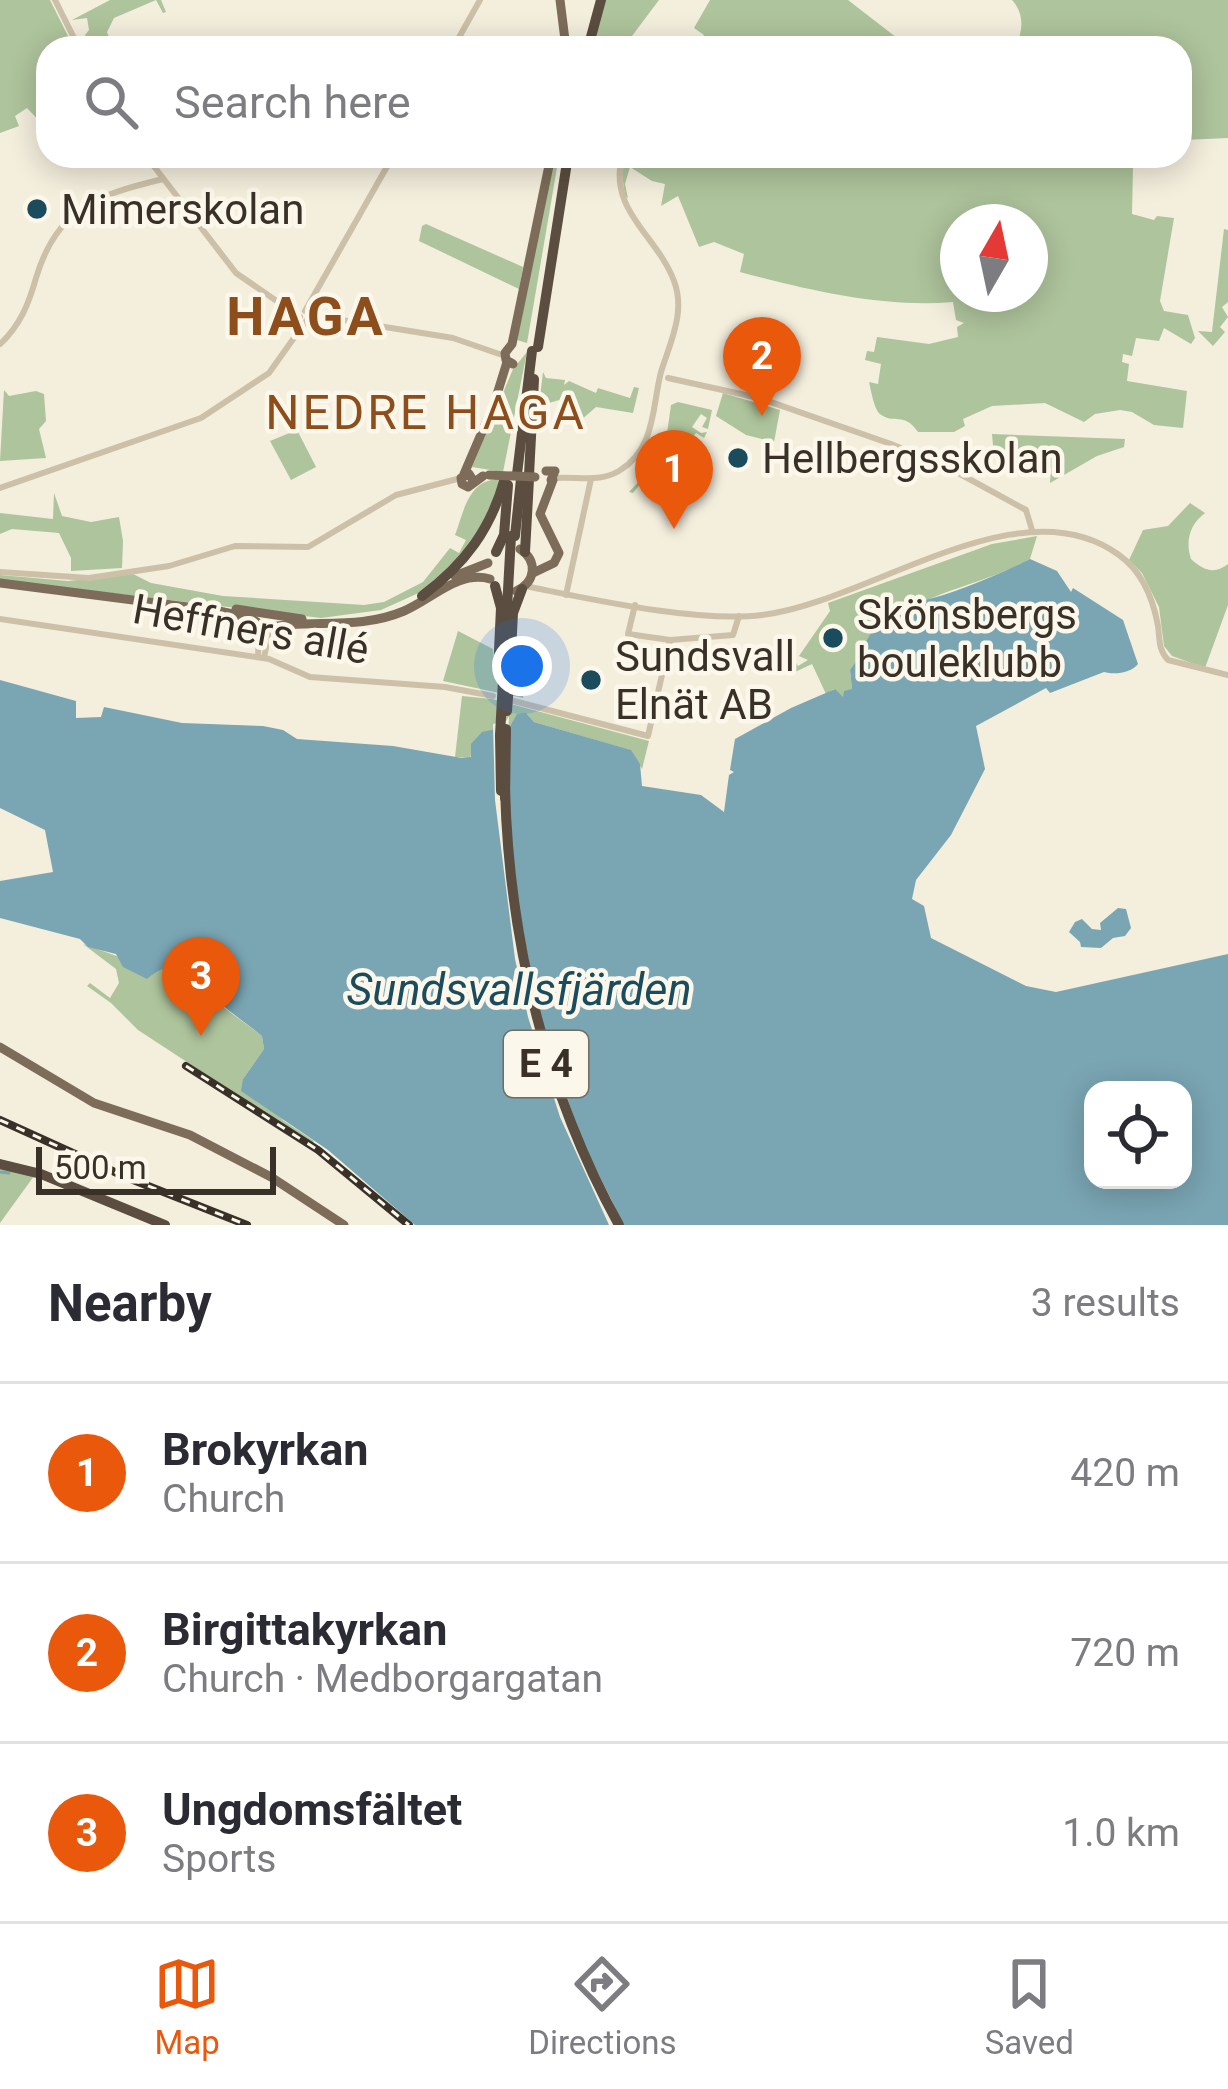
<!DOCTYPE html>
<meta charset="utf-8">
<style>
:root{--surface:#fff;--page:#f7f7f7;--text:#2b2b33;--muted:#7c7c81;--line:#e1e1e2;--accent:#ea580c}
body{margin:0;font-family:Roboto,sans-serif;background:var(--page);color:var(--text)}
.controls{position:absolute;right:36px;bottom:36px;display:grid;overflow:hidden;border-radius:24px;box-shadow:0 6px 30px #0003}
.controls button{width:108px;height:108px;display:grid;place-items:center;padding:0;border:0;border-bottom:3px solid var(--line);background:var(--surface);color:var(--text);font:60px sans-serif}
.compass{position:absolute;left:940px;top:204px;width:108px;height:108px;border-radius:50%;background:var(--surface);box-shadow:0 6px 30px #0003;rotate:9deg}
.scale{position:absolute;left:36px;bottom:30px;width:240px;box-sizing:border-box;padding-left:12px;border:6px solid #393128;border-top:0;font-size:33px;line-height:42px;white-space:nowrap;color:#393128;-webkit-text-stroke:9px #fbf7ea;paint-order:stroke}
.you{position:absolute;left:522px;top:666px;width:42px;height:42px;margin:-30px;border:9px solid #fff;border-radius:50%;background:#1a73e8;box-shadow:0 0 0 18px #1a73e833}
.badge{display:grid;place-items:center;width:78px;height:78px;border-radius:50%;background:var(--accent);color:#fff;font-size:39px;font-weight:700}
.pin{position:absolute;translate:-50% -99px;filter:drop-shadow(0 3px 6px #0008)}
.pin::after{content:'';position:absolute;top:63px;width:42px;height:36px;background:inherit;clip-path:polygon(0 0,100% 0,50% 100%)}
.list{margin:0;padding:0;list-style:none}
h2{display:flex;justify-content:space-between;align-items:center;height:156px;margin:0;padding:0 48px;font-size:51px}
h2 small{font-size:39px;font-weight:400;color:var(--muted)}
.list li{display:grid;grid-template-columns:78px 1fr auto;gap:36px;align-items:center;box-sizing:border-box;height:180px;padding:0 48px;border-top:3px solid var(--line)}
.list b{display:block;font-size:45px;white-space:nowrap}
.list p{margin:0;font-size:39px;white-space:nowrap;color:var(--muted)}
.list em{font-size:39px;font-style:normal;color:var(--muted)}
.icon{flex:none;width:66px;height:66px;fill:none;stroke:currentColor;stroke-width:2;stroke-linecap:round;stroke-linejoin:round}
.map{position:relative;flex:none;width:1228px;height:1225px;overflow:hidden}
.search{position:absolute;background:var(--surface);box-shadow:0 6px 30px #0003;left:36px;right:36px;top:36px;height:132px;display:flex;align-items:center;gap:30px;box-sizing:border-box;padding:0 42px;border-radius:36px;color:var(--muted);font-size:45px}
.sheet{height:696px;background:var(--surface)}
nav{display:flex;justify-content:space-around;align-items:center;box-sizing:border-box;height:168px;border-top:3px solid var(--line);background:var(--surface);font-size:33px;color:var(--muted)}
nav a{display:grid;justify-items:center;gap:6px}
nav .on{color:var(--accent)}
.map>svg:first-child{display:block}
</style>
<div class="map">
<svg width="1228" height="1225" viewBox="0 0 1228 1225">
<rect width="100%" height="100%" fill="#f4eedd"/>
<g fill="#aec49c" fill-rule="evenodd">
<polygon points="0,0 50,0 70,40 69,45 75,48 48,48 48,130 27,108 15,116 19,126 0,133"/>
<polygon points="110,0 161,0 166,12 163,13 156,0 114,18 107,32 113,48 92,48 85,35 89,30 87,18 72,20"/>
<polygon points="604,0 659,0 623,48 592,48"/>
<polygon points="710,0 848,0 910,48 695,48 704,35 694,28"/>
<path d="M1012 0H1228V138L1183 140 1180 149V48H1015C1023 32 1025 14 1012 0Z"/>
<polygon points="554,156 559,156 527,343 517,340"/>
<path d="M626 156H1141V168H1133L1132 214 1154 220 1157 216 1174 218 1160 301 1164 311 1188 315 1195 338 1191 344 1164 328 1159 341 1136 338 1132 356 1123 354 1122 362 1129 364 1127 381 1187 391 1183 428 1154 425 1132 412 1120 410 1095 414 1084 422 1045 403 992 406 963 419 965 426 954 432H918C904 411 894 425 880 414 874 409 871 390 869 382L878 384 881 364 865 360 867 351 874 352 877 337 929 344 958 337 957 327 964 323 956 320 953 302C883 308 808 290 740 272L744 254 714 242 699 247 678 196 661 206 665 184 652 181 630 167 625 184 628 198 625 196 622 174ZM958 222H1030V294H958Z"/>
<polygon points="426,224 523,267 519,289 419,241 422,226"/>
<polygon points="1224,229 1228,230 1228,302 1222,307 1228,317 1220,327 1225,332 1213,346 1198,331 1212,332"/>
<polygon points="527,352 503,472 472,467 513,369"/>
<polygon points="543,372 546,378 565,380 564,385 569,381 596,393 598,388 630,398 634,387 639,388 633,413 596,407 580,421 576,416 580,409 559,400 539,406"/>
<polygon points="4,390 9,396 36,391 44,394 46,421 39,429 46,458 0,461"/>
<polygon points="723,393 780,410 774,442 746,435 716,416"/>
<polygon points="678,402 712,410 708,429 702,427 707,418 701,414 692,427 701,433 707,432 704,438 696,433 687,446 697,453 702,452 698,468 685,462 682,466 691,473 697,471 693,488 688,485 693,477 687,472 677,485 687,492 692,491 686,508 647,497 662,485 649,473 633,493 629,492 664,455 671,405"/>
<polygon points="297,430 316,467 291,480 270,441"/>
<polygon points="992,434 1125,439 1124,447 1097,456 1050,483 1051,468 994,456"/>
<path d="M502 479 474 543 423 591 381 610 321 618 0 580V575L68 581 133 574 151 583 223 596 364 605 384 602 423 582 450 548 459 553 466 540 455 535C465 508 469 478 502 479Z"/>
<polygon points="54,493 62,516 91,522 119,517 123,541 122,568 71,571 71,558 59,533 12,529 0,534 0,513 53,519"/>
<path d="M1190 503 1205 513C1190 524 1185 541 1191 559 1203 570 1214 575 1228 564V605L1205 668 1172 656 1164 646 1159 607 1142 573 1129 560 1143 530 1168 526Z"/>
<path d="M1037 536 1030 559C985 584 932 590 890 621L886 614 870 658 850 670 852 689 843 699 834 689 826 694 812 664 795 672 789 671 795 662 798 666 808 660 799 656 830 611 828 603 992 544Z"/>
<polygon points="458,631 493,649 493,671 526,676 523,698 443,681"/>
<path d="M462 696 492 699 649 741 642 769 630 750 534 722 526 713 517 715 510 726C480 734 480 730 470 758L455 757Z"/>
<polygon points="83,944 156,970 171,968 262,1036 264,1049 243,1079 284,1121 314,1141 312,1144 138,1030 111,1003 87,986 90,983 110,998 119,983 116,969"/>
<polygon points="0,1169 34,1176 0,1223"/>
</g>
<g fill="#7aa5b3" fill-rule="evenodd">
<path d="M1030 559 1057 571 1071 592 1073 588 1123 620 1138 664C1131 673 1115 675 1104 672L1050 693 1046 688 976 726 985 769 951 835 916 880 912 899 924 906 931 938 1026 986 1056 992 1228 954V1225H415L328 1150 241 1091 243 1079 264 1049 262 1036 179 972C166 965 157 970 147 979L123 967 116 954 88 947 80 939 0 918V881L53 872 45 830 0 808V680L76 701V718L101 717 104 707 182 723 263 726 283 730 297 739 393 746 462 758 471 757V744L482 732 510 726 517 714 526 713 534 722 631 750 640 764 642 786 701 795 724 812 729 775 734 772 730 770 735 739 791 708 835 689 843 697 844 691 852 689 850 670 861 655 870 658 864 645 881 616 886 614 891 620 895 612H902L914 601C936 602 1009 570 1030 559ZM1093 1090H1183V1180H1093Z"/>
<polygon points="1118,908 1126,909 1131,928 1125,936 1113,938 1101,948 1081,947 1080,942 1069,932 1075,922 1082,919 1092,929 1101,930 1100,923"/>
</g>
<polygon fill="#f4eedd" points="509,716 507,764 513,877 539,1015 582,1141 624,1225 609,1225 560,1117 528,1017 515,959 495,800 493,724 506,721"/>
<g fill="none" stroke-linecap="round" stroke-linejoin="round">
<polyline stroke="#7aa5b3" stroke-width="3" points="0,1172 9,1173"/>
<g stroke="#cdc0a8" stroke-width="6">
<polyline points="55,0 79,48"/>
<polyline points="453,48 480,0"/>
<polyline points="146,156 236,273 300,317"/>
<polyline points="305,311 393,156"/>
<polyline points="311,315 453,338 505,356"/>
<path d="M0 344C20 326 29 303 36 278 57 208 97 195 163 179"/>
<polyline points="668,378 759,398 891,444 949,468 1026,510 1032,530"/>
<path d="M555 478C577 476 598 483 619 471 656 449 652 406 661 372 670 343 686 312 674 281 657 235 608 211 622 156"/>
<polyline points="0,488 201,418 269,373 306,321"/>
<polyline points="0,572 89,578 169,566 235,546 308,547 396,495 461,478"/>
<path d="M525 586C591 599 696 623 762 615 870 602 1020 482 1119 555 1143 572 1153 598 1158 626 1160 640 1158 649 1168 660L1228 675"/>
<polyline points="566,595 591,479"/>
<polyline points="635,605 628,634 670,640 733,635 739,616"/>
<polyline points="0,619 269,659 310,677 445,687 493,696"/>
<polyline points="258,657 259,626"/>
<polyline points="264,658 270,627"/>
<polyline points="510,700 648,736 670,640"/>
</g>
<g stroke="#7c6c59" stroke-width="9">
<polyline points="560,0 566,48"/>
<polyline points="513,364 506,360 505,353 512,344 551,156"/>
<polyline points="546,471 555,471 551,480"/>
<polyline points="464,474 494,404 507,362"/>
<polyline points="474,482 469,474 461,478 462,484 468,487 483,476"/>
<polyline points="533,573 554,563 559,553 540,514 553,480"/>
<polyline points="455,576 488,563"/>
<path d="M0 583 219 611 251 618 265 628C311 618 357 631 404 611 432 599 459 570 490 579"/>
<path d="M516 591C536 582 538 561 520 549"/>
<polyline points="236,609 302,619"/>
<polyline points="0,1047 94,1103 190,1135 271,1177 344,1225"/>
</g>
<g stroke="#5b4d3f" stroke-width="10">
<polyline points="588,48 601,0"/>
<polyline points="538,347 568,156"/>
<polyline points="517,474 532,351"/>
<polyline points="529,475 534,379"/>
<polyline points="515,536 521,479"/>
<polyline points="496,552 504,535 508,485"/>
<polyline points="525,552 529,479"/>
<polyline points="495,586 501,608 498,671"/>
<path d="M422 596C465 564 491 529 505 478"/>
<polyline points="510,671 513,613 522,589"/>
<polyline points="500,735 501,791"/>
<path d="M505 789C509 940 546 1093 619 1225"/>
<polyline points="0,1164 41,1174 165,1225"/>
</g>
<defs>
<g id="rail">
<polyline points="186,1066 318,1150 409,1225"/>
<polyline points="0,1120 128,1178 247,1225"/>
</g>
</defs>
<use href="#rail" stroke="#393128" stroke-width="8"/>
<use href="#rail" stroke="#fbf7ea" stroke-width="3" stroke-dasharray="9" stroke-linecap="butt"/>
<polyline stroke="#7c6c59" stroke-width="9" points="489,475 535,477"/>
<g stroke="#5b4d3f" stroke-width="10">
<polyline points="507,711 510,671"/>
<polyline points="500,735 511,536"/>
<polyline points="505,798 506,729"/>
</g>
</g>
<g fill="#1b4c5e" stroke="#fbf7ea" stroke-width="4.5">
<circle cx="37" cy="209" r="12"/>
<circle cx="738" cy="458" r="12"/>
<circle cx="833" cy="638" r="12"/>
<circle cx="591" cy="680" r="12"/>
</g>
<g text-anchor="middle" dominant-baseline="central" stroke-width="9" stroke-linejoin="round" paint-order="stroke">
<rect fill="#fbf7ea" stroke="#736c62" stroke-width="3" x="504" y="1031" width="84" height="66" rx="9"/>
<g font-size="39" font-weight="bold" fill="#393128">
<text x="546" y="1064">E 4</text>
</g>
<g font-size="42" fill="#393128" stroke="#fbf7ea" text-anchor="start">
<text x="61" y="209">Mimerskolan</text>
<text x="762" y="458">Hellbergsskolan</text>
<text x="857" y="614">Skönsbergs<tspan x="857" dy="48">bouleklubb</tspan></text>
<text x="615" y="656">Sundsvall<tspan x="615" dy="48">Elnät AB</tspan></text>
</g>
<g font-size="42" fill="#393128" stroke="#fbf7ea">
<text transform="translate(251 629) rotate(10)">Heffners allé</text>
</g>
<g font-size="45" font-style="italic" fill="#1b4c5e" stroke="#fbf7ea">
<text x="519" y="989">Sundsvallsfjärden</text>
</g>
<g font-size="48" letter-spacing="3" fill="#8d4e1c" stroke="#fbf7ea">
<text x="426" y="412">NEDRE HAGA</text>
</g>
<g font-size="54" font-weight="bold" letter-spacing="3" fill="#8d4e1c" stroke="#fbf7ea">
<text x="306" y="316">HAGA</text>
</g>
</g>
</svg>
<div class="controls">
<button><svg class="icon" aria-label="locate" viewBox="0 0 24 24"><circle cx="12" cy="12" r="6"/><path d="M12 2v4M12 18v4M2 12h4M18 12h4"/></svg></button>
</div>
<svg class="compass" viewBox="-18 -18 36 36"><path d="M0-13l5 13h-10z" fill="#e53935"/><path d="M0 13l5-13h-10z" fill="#7c7c81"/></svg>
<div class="scale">500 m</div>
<div class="you"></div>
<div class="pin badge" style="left:674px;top:529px">1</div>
<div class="pin badge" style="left:762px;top:416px">2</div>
<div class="pin badge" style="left:201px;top:1036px">3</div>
<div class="search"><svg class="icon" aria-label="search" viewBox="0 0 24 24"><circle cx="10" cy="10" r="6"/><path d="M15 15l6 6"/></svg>Search here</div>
</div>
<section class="sheet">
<h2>Nearby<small>3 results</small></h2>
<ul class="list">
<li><span class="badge">1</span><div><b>Brokyrkan</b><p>Church</p></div><em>420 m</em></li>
<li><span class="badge">2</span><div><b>Birgittakyrkan</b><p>Church · Medborgargatan</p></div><em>720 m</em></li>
<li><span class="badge">3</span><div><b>Ungdomsfältet</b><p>Sports</p></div><em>1.0 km</em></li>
</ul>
</section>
<nav>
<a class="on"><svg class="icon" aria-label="map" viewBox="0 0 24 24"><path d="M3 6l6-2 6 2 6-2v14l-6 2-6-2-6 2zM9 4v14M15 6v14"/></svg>Map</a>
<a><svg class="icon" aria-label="directions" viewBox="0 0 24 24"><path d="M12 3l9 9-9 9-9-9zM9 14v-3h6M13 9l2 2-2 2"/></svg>Directions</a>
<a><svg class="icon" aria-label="saved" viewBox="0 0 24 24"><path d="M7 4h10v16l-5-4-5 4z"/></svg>Saved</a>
</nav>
